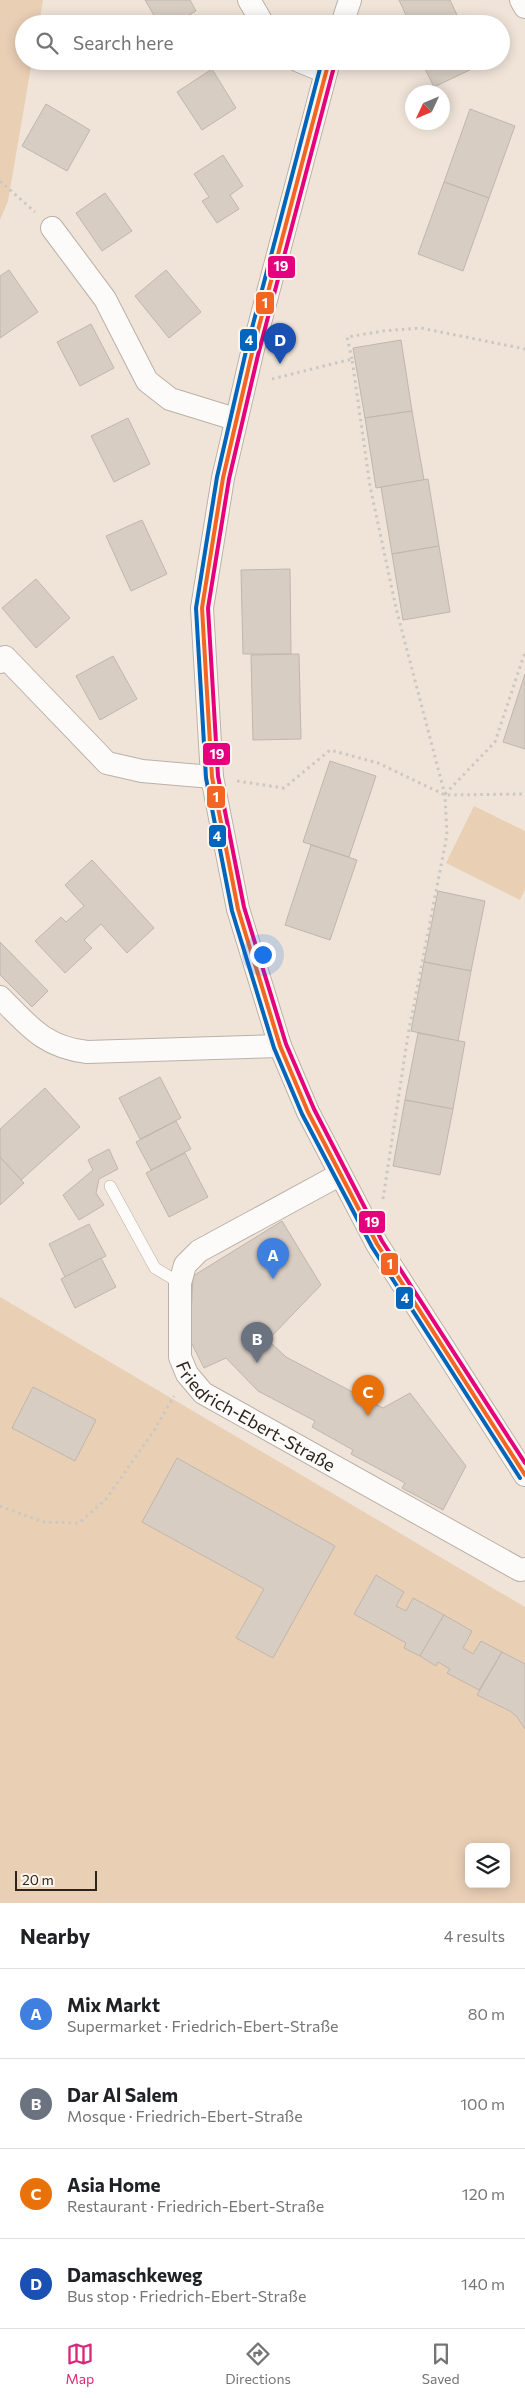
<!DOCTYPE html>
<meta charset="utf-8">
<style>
:root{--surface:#fff;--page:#f6f6f6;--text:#202124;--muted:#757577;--line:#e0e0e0;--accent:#db2777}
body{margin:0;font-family:Commissioner,sans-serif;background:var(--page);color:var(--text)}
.controls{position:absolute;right:15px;bottom:15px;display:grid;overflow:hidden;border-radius:8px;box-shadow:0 2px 12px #0003}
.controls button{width:45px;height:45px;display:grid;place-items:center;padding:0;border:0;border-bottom:1px solid var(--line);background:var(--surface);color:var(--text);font:25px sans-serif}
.compass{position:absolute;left:405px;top:85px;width:45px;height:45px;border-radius:50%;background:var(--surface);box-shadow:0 2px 12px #0003;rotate:226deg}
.scale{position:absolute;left:15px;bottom:12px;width:82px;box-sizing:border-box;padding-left:5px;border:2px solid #2c241c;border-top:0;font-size:14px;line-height:18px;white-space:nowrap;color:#2c241c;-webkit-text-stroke:4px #fdf4eb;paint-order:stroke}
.you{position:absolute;left:262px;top:954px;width:18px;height:18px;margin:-12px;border:4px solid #fff;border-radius:50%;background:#1a73e8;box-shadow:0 0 0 8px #1a73e833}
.badge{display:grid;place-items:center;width:32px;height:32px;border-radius:50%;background:var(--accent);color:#fff;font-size:16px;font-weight:700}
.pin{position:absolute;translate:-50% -41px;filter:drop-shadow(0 1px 2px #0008)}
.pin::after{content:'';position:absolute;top:26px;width:18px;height:15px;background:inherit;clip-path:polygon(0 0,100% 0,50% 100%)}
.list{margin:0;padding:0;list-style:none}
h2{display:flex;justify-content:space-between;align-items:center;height:65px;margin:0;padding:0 20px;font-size:21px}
h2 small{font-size:16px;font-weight:400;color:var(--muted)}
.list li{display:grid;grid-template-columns:32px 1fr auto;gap:15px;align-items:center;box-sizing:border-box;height:90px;padding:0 20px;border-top:1px solid var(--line)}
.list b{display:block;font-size:19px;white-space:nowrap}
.list p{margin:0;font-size:16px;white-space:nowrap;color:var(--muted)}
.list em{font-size:16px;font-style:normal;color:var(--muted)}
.icon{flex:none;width:28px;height:28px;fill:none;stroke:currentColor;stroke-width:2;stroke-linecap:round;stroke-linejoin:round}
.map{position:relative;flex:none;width:525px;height:1903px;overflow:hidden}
.search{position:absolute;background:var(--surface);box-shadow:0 2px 12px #0003;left:15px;right:15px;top:15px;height:55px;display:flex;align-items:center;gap:12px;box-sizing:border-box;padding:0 18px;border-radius:28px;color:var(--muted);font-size:19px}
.sheet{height:425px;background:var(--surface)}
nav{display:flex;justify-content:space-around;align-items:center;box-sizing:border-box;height:70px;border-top:1px solid var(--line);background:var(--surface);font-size:14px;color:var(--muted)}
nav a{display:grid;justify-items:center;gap:2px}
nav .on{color:var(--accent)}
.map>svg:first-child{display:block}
</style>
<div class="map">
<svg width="525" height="1903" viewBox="0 0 525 1903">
<rect width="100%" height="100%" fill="#f0e4d8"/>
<g fill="#e9cfb4" fill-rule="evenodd">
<polygon points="0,0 43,0 39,24 24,24 24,61 32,61 8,201 0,220"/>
<polygon points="474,806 525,831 525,890 520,900 446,863"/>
<path d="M0 1297 525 1607V1903H0ZM469 1847H506V1884H469Z"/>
</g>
<g fill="#d7cdc3" stroke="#c0b6ad">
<polygon points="145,0 190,0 196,11 173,24 159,24"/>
<polygon points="399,0 450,0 457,15 439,24 410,24"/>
<polygon points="421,61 473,61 476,67 434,87"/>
<polygon points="212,69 236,108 202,130 177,92"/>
<polygon points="46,104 90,130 67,171 22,146"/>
<polygon points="470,109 515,126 489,198 444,182"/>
<polygon points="223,155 243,186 230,195 239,209 217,223 202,201 209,197 194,174"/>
<polygon points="444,182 489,198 463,271 418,254"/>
<polygon points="105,193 132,231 102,251 76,213"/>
<polygon points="9,270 38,312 0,338 0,276"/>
<polygon points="166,270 201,312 169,338 135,296"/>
<polygon points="91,324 114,368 80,386 57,342"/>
<polygon points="401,340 412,411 365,418 353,348"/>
<polygon points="412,411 424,480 376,488 365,418"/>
<polygon points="128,418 150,464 114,482 91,436"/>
<polygon points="428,479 439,546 392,554 381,487"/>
<polygon points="142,520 167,574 131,591 106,536"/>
<polygon points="439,546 450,612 403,620 392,554"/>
<polygon points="290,569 291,654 243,654 241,570"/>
<polygon points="36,579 70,618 36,648 2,608"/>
<polygon points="299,654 301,739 253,740 251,655"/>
<polygon points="113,656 137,699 100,720 76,676"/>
<polygon points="525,674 525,749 503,742"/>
<polygon points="330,761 376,776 349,857 303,842"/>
<polygon points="311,845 357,860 330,940 285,925"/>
<polygon points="92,860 154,928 127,953 101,924 84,940 92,948 65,973 35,941 61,917 66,922 84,906 65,885"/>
<polygon points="438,891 485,901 471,971 424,962"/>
<polygon points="0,942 48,991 32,1007 0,975"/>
<polygon points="424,962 471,971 458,1041 411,1031"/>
<polygon points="418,1033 465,1042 453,1109 405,1100"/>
<polygon points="160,1077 181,1118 140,1139 119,1098"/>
<polygon points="45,1088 80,1127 21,1180 0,1157 0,1129"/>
<polygon points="405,1100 453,1109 440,1175 393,1166"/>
<polygon points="176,1121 191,1149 151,1170 136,1142"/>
<polygon points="109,1149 118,1169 99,1179 96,1193 104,1205 79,1220 63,1195 93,1170 88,1160"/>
<polygon points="185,1153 208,1197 169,1217 146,1173"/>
<polygon points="0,1157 24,1183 0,1205"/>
<polygon points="282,1221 321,1285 268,1340 286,1357 383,1408 410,1393 466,1466 443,1510 402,1488 405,1483 351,1454 353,1450 312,1427 315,1421 258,1391 226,1358 204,1368 190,1340 193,1276"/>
<polygon points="89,1224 106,1256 65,1277 49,1244"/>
<polygon points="101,1258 116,1287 75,1308 61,1279"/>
<polygon points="33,1387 96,1420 75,1461 12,1428"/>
<polygon points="177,1458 335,1546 273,1658 236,1638 264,1589 142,1522"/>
<polygon points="376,1575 404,1592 396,1606 406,1611 413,1598 444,1615 420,1656 404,1648 406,1643 354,1614"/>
<polygon points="444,1615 472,1631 463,1648 473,1654 481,1641 502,1652 479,1690 447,1673 450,1669 438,1662 436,1666 420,1656"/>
<polygon points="502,1652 525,1664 525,1729 517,1717 510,1711 477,1695"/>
</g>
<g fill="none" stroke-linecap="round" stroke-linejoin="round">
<defs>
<polyline id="service" points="110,1186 155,1268 180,1283"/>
<g id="minor">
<polyline points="249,0 263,24"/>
<polyline points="521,0 525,7"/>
<polyline points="342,24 350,0"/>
<polyline points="299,61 326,72"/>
<polyline points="329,61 252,353 223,478 202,608 212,777 238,909 280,1046 308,1112 377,1244 525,1475"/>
<polyline points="52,228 105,299 147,381 170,399 235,419"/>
<polyline points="0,662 5,657 107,763 142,771 212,777"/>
<path d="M0 997C29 1026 44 1047 87 1052L280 1046"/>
<path id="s1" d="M339 1175 199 1251 185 1265 180 1283V1357L187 1374 203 1393 520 1570 525 1569"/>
</g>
</defs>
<use href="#service" stroke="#bab1a8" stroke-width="12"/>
<use href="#minor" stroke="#bab1a8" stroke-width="24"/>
<g stroke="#cbc8c3" stroke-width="3" stroke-dasharray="2.5 4" stroke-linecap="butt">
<polyline points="0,181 35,212"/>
<polyline points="352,359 347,337 383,331 421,328 525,349"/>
<polyline points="272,379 352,359 370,486 396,608 445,795 447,835 408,1035 383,1199"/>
<polyline points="237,781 284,788 330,750 378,763 445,795 525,794"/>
<polyline points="445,794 495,742 525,652"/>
<polyline points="0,1506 43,1522 79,1523 106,1499 155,1429 174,1396"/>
</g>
<use href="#service" stroke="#fdfbf9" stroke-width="11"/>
<use href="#minor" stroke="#fdfbf9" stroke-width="22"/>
<defs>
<polyline id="bus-1" points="329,61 252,353 223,478 202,608 212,777 238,909 280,1046 308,1112 377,1244 525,1475"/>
<polyline id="bus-2" points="322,61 246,351 217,477 196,608 206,778 232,911 274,1048 302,1114 372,1247 520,1478"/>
<polyline id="bus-3" points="335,63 258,355 229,479 208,608 218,776 244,907 286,1044 314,1109 382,1241 525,1463"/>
</defs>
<use href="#bus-1" stroke="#fdf4eb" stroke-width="8"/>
<use href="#bus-2" stroke="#fdf4eb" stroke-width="8"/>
<use href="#bus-3" stroke="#fdf4eb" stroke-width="8"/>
<use href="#bus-1" stroke="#f26522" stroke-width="4"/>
<use href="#bus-2" stroke="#0065bd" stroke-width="4"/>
<use href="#bus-3" stroke="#e5007d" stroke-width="4"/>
</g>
<g text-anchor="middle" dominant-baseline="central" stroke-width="4.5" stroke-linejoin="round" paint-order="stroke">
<g font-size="18" fill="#2c241c" stroke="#fdf4eb">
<text stroke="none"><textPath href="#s1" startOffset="371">Friedrich-Ebert-Straße</textPath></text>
</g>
</g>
<g stroke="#fdf4eb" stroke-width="2">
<rect x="267" y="255" width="29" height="24" rx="5" fill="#e5007d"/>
<rect x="255" y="291" width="20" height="24" rx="5" fill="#f26522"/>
<rect x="239" y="328" width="19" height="24" rx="5" fill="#0065bd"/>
<rect x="202" y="742" width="29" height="24" rx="5" fill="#e5007d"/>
<rect x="206" y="785" width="20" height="24" rx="5" fill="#f26522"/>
<rect x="208" y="824" width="19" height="24" rx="5" fill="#0065bd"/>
<rect x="358" y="1210" width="28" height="24" rx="5" fill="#e5007d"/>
<rect x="380" y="1252" width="19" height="24" rx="5" fill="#f26522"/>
<rect x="395" y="1286" width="19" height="24" rx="5" fill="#0065bd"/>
</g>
<g font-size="14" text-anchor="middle" font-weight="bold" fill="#fff">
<text x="281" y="271">19</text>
<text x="265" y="308">1</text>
<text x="249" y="345">4</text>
<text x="217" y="759">19</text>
<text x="216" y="802">1</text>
<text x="217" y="841">4</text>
<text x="372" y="1227">19</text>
<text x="390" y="1269">1</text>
<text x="405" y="1303">4</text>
</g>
</svg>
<div class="controls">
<button><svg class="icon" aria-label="layers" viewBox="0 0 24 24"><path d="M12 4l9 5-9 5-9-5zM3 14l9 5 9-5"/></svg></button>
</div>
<svg class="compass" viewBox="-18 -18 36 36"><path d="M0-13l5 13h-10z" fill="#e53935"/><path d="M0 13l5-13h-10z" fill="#757577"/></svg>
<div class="scale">20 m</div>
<div class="you"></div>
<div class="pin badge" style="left:273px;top:1279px;background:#3f7fe0">A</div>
<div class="pin badge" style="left:257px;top:1363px;background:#6b7280">B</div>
<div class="pin badge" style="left:368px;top:1416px;background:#e8710a">C</div>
<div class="pin badge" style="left:280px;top:364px;background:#1a4fb4">D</div>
<div class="search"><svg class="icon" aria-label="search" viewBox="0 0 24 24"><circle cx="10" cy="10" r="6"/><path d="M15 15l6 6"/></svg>Search here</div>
</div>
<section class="sheet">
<h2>Nearby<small>4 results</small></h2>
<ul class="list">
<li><span class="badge" style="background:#3f7fe0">A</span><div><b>Mix Markt</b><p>Supermarket · Friedrich-Ebert-Straße</p></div><em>80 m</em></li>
<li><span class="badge" style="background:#6b7280">B</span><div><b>Dar Al Salem</b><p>Mosque · Friedrich-Ebert-Straße</p></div><em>100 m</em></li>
<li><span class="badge" style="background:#e8710a">C</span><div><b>Asia Home</b><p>Restaurant · Friedrich-Ebert-Straße</p></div><em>120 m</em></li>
<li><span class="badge" style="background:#1a4fb4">D</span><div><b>Damaschkeweg</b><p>Bus stop · Friedrich-Ebert-Straße</p></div><em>140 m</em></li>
</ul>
</section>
<nav>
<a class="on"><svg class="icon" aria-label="map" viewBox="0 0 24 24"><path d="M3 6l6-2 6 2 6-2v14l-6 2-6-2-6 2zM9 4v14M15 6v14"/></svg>Map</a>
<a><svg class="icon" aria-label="directions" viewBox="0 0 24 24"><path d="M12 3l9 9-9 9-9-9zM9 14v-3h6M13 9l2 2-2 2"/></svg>Directions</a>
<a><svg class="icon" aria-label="saved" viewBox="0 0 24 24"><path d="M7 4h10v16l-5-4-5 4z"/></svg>Saved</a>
</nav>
